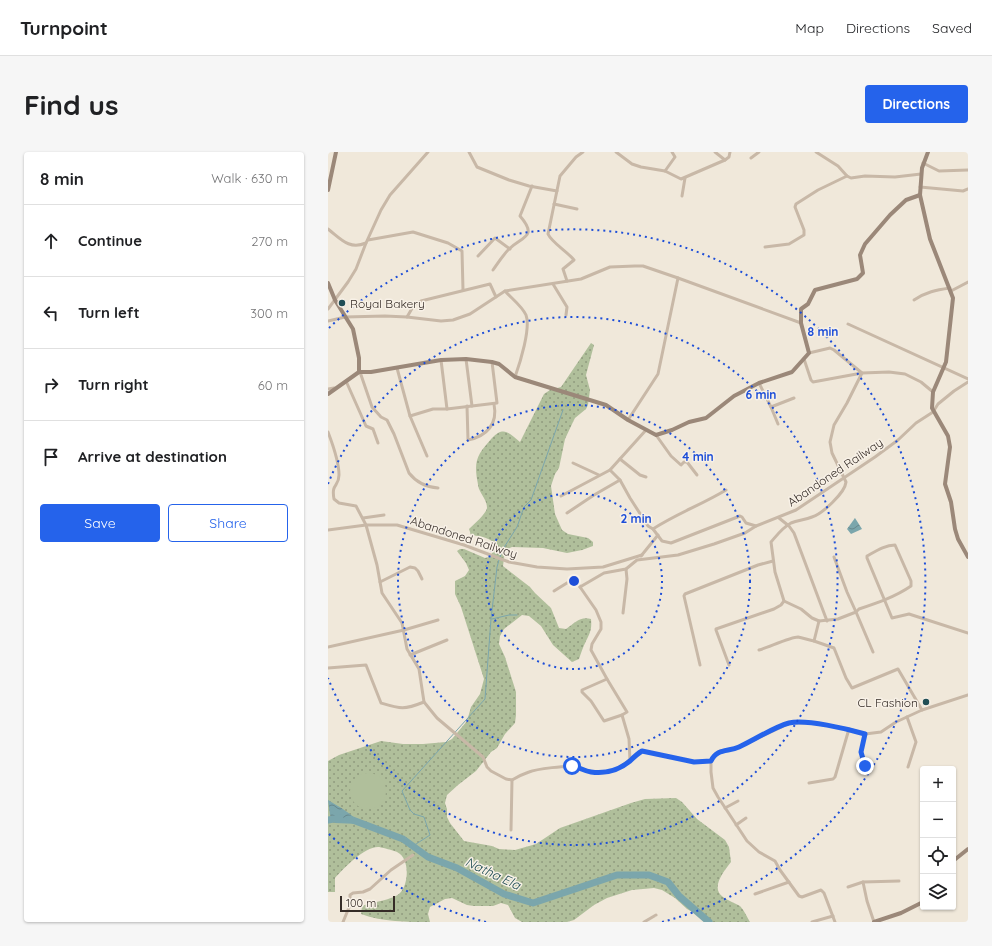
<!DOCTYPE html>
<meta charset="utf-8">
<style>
:root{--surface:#fff;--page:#f6f6f6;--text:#202124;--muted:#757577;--line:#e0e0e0;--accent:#2563eb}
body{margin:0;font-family:Quicksand,sans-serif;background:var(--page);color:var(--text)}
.controls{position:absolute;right:12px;bottom:12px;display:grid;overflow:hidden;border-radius:4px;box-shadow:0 1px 3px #0004}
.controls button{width:36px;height:36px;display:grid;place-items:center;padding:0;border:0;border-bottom:1px solid var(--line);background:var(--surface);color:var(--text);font:20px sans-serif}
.scale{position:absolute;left:12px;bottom:10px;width:55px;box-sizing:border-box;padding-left:4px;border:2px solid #352c27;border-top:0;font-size:11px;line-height:14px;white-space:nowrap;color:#352c27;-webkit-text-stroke:3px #f8f1e7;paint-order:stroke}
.stop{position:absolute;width:12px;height:12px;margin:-9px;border:3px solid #2563eb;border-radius:50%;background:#fff}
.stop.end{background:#2563eb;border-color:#fff;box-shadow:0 1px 4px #0008}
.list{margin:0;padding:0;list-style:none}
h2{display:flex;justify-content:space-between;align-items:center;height:52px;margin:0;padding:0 16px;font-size:17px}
h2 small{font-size:13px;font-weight:400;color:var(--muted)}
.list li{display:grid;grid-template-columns:26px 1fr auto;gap:12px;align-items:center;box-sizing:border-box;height:72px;padding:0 16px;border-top:1px solid var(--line)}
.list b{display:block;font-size:15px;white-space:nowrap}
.list em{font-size:13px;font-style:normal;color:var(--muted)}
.actions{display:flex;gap:8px;padding:12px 16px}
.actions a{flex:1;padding:9px 0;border:1px solid var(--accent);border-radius:4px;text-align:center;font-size:14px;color:var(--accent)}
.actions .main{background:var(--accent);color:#fff}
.icon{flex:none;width:22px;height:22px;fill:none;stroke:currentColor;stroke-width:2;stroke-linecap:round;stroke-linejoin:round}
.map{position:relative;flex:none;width:640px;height:770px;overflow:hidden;border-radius:4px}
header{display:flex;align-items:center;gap:24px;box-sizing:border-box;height:56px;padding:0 20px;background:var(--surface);border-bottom:1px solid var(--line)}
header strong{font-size:19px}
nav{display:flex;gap:22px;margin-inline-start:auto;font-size:14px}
.intro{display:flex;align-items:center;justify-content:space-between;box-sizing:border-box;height:96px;padding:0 24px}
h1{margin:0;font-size:28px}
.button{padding:10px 18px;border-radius:4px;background:var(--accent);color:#fff;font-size:14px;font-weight:700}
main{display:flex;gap:24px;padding:0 24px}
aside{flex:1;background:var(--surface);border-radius:4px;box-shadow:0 1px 3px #0004}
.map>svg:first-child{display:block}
</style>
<header>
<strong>Turnpoint</strong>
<nav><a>Map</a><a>Directions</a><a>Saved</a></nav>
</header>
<div class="intro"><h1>Find us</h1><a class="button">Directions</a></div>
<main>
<aside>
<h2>8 min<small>Walk · 630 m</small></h2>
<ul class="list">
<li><svg class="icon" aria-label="ahead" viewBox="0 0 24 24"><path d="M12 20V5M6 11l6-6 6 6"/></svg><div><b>Continue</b></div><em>270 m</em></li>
<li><svg class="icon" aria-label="left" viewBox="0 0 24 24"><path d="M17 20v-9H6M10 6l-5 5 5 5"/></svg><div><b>Turn left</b></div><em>300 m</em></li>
<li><svg class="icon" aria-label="right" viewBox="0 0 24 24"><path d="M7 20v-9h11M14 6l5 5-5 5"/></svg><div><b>Turn right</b></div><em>60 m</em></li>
<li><svg class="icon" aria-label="arrive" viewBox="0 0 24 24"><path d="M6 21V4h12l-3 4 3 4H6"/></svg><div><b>Arrive at destination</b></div></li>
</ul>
<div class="actions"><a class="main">Save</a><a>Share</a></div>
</aside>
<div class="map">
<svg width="640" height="770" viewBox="0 0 640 770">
<defs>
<pattern id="green-dots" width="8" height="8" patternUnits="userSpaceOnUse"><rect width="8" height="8" fill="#b0bf9b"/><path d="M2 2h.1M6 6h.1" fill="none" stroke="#909b7e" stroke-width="1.8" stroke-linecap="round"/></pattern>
<pattern id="water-waves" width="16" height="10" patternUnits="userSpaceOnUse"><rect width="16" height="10" fill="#7ba6ac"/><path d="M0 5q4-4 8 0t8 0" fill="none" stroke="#66878c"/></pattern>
</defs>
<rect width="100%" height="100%" fill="#f0e8da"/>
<path fill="url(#green-dots)" d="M263 191 266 193 258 223 262 238 260 253 258 257 247 266 245 270 237 287 231 316 227 322 223 334 227 362 234 378 240 382 260 386 265 390V394L254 398 239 401 215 396 184 395 177 398 175 414 202 435 207 441 223 456 231 476 238 477C247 471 252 464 263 467 264 477 262 481 258 489 255 495 253 501 251 507L244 510 225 493 213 474 201 464 194 463 176 477 172 484 171 492 177 505 188 540V563L187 571 177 582 169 596 163 600 148 619 130 633 119 643 117 651 119 657V665L122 671 136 689 164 694 171 697 187 698 208 692 232 676 303 651 317 647 348 646 354 650 369 667 397 688 401 695 403 710C396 719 382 736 395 745 401 749 407 751 412 754 416 758 419 765 422 770H382L359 757 347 746 334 738 326 736 304 738 279 746 266 753 246 768 239 770H194L187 766 180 753 173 751 165 754H146L139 753 124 746 117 747 102 755 100 762 102 770C79 770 55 770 33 762L34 754C44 750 65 748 72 741 81 732 82 706 69 700 68 699 52 695 51 695 37 694 16 716 7 726V740H0V609L11 603 53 589 75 592H95L118 590 124 587 139 569 143 555 152 542 156 527 133 455 127 442V429L137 424 141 418 138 411 129 399 132 397H136L157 406 161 405 169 395C165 386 152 384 143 383L141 377C146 372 158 362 159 356 159 349 155 345 152 339 150 336 150 331 149 327 146 307 150 302 164 286 176 273 182 282 192 290L216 242 222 238 233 235Z"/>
<circle fill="#b0bf9b" cx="40" cy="639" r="18"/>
<g fill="url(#water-waves)">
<polygon points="527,366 534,377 523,382 519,377"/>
<path d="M0 648C9 654 25 661 31 672L7 671 2 663Z"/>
</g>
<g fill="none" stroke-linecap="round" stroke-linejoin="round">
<g stroke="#7ba6ac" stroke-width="1">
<polyline points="172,405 175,397 189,375 196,355 203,348 235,258"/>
<polyline points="164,467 181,463 189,463"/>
<polyline points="85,694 102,683 96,665 86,662 82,658 74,639 157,547 163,467 169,415 171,408"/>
</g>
<g stroke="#7ba6ac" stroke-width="7">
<polyline points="22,667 75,687 100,705 129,716 176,742 205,751 289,723 321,723 340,730 351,744 381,770"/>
<polyline points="0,668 12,666"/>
</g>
<g stroke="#c8b8a7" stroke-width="3">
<polyline points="141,0 149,15 181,28 201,34 229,39"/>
<polyline points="288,0 304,12 313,15 337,19 353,27 397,8 401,5 402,0"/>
<polyline points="387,0 397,8"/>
<polyline points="488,0 510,14 519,24 523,26 537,24 567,25 593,22"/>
<polyline points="423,6 431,0"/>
<polyline points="595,11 611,19 640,18"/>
<polyline points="337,19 347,5 344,0"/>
<polyline points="592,35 635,39 640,37"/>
<polyline points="354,44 357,26"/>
<polyline points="226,52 249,57"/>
<path d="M0 77C13 87 21 98 38 91L53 58 62 43 100 0"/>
<polyline points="40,88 85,80 120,91 134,99 135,138"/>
<polyline points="437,95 461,92 476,83 476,78 467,55 468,52 490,38 519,24"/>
<polyline points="150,104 167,86 182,97"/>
<path d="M165 118C170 111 175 103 181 97 195 84 210 85 192 64L204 34"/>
<path d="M239 129 235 117 246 108C239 99 224 91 220 82L232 24 248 5 255 0"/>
<polyline points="225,132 239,155 238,163"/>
<path d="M177 139C183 146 194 154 198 163 203 176 192 211 187 225"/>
<polyline points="623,139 640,130"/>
<path d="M586 148C598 140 608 138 622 136"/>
<polyline points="0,157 20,130 28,117 38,91"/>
<polyline points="79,165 86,153 93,149 162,132 168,145"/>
<polyline points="0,169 17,165 57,164 79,165 113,169 125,168 142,162 177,139 253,127 282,115 307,114 315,114 350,126 473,171"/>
<polyline points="520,172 640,227"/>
<path d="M481 201 502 196 506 198 534 221 519 251 506 273 502 290 504 301 518 330C517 341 494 362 484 365 477 368 470 368 463 371 455 375 449 383 443 390L447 420 456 449 473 457 484 466 491 469 510 467 528 460 519 440 506 405"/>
<polyline points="138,207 144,254"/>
<polyline points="476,207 483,228 485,230 534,221 561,220 577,222 593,230 605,240"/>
<polyline points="113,208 119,257 169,251 164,210"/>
<polyline points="69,216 82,264 99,304"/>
<path d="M32 220 44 255 53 265 59 268 66 282 81 321C88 330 98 335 110 336"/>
<polyline points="18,229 38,274 45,277 50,291"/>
<polyline points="431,231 443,255 466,246"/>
<polyline points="0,237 6,236"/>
<path d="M139 254 140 288C159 284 170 272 166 252"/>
<polyline points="443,255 450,272"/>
<polyline points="82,264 105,257 119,257"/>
<polyline points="300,268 330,222 350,126"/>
<polyline points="318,278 282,318 292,328 302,346 320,374 325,377 334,389 343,391 412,364 414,365 418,371 428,374"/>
<path d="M0 280C5 293 11 309 11 323 11 335 3 331 6 347L11 351 28 354 38 373 49 413 54 441 74 471 79 497 91 517 96 550 109 566 155 605 159 615 163 619 178 627 184 628C189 625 195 622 201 620 208 617 240 613 247 615 257 616 264 622 274 621 293 619 300 607 314 599L366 610 383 609"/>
<polyline points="328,283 343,304 353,313 356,310 359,310 369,323"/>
<polyline points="292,307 312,323 318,325"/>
<polyline points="245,311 271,323"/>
<polyline points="233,344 282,318"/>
<polyline points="239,361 266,343 292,328"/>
<polyline points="35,366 56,363"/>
<polyline points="451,366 461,374 466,381 499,469"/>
<path d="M325 377C348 362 375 352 398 338"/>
<polyline points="0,378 38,373 69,373 136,393 181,410 209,415 239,417 275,415 314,403"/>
<polyline points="313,404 330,383"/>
<polyline points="52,430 82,415 87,416 90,419 94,427"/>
<polyline points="226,439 247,426 252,435"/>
<polyline points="295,461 299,427 298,417"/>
<polyline points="486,489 506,496 518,526 524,536 570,517 594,558"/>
<polyline points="0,495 76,478 110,468"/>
<path d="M431 498C441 495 463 485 470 485 475 486 481 488 486 489L491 469"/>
<path d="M545 500 528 460 531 457C549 451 567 445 583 434V429L567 393C557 393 548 399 539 404V406L564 466 581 462 640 481"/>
<polyline points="82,503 119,488"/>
<polyline points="372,513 356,444 357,442 430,413 445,409"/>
<polyline points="401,513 388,478 388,477 446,457 453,453 456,449"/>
<path d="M0 516 38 513 53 551C73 557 76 558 96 550"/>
<polyline points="279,527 254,538 254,540 263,549 276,569 294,563"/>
<polyline points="579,565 588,590 580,615"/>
<polyline points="537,582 533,600 537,613"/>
<polyline points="302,609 301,587 294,563 299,560 279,527 263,498 264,492 273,477 273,470 268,458 252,435 276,421 298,417 309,408 350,403 386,392 417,381 428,374 468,358 547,305 570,288 588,271 605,260 610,252 626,239 640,230"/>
<polyline points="481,631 505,627 507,625 521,577"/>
<polyline points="397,656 410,649"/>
<polyline points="408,673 418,666"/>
<polyline points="183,678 184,628"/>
<polyline points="535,730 539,749 546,770"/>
<polyline points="520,735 535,730 571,729"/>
<polyline points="427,742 461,730"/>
<polyline points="15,770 22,753 22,743 25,741 35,740 42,737 63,718 85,703"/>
<polyline points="316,770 328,763"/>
<polyline points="484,770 505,764"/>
<polyline points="507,770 496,741 493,738 474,745 471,744 452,718 447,709 431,700 419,689 390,645 385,636 383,620 383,609 385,605 392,599 409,596 462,571 486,571 521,577 537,582 553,580 568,570 594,558 640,543"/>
</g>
<g stroke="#9b8879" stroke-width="4">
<polyline points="600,0 594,16 592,43 602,87 625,146 618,210 605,240 604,256 620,284 622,295 617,332 623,350 627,377 630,387 640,405"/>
<polyline points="0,38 8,0"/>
<polyline points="0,131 7,148 25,177 31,206 31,220"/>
<polyline points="31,220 43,220 113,208 138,207 164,210 171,212 187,225 278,253 300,268 328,283 344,278 361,270 378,266 406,244 431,231 464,220 481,201 473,171 473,157 480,152 487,138 529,127 535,121 532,103 537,92 562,63 578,48 592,43"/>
<polyline points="0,242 31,220"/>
<polyline points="625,709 640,697"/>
<polyline points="546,770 573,761 595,750"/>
</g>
</g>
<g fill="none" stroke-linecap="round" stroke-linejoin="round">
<path stroke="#2563eb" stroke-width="5" d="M244 614C251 615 256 619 263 620 277 622 291 618 302 609 306 605 309 602 314 599L366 610 383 609C389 596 400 600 411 595 426 588 446 575 461 571 478 567 520 577 537 582L533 600 537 614"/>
</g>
<g fill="none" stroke="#1d4ed8" stroke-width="2" stroke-dasharray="2 4">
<circle cx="246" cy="429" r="88"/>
<circle cx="246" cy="429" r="176"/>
<path d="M0 332A264 264 0 1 1 0 526"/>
<path d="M158 770A352 352 0 0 1 1 682M1 176A352 352 0 1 1 334 770"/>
</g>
<g fill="#1f4d54" stroke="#f8f1e7" stroke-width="1.5">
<circle cx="14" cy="151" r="4"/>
<circle cx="598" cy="550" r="4"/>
</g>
<g text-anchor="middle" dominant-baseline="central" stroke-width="3" stroke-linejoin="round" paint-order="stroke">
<g font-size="12" fill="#352c27" stroke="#f8f1e7" text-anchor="start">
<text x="22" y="151">Royal Bakery</text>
<text x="590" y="550" text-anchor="end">CL Fashion</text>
</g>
<g font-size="12" fill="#352c27" stroke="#f8f1e7">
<text transform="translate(507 320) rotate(-34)">Abandoned Railway</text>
<text transform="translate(136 385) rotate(18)">Abandoned Railway</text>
</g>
<g font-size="13" font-style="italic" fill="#1f4d54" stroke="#f8f1e7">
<text transform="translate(165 721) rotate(25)">Natha Ela</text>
</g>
</g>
<circle cx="246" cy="429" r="6" fill="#1d4ed8" stroke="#f8f1e7" stroke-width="2"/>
<g font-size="12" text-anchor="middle" font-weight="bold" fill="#1d4ed8" stroke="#f8f1e7" stroke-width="3" stroke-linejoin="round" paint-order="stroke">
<text x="495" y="184">8 min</text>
<text x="433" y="247">6 min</text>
<text x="370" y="309">4 min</text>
<text x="308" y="371">2 min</text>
</g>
</svg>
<div class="controls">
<button>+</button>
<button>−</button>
<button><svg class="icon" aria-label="locate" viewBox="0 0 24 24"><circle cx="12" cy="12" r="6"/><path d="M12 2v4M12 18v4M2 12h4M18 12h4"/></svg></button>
<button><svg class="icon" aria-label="layers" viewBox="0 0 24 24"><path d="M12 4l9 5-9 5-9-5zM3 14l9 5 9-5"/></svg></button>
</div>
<div class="scale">100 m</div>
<div class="stop" style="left:244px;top:614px"></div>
<div class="stop end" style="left:537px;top:614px"></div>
</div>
</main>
